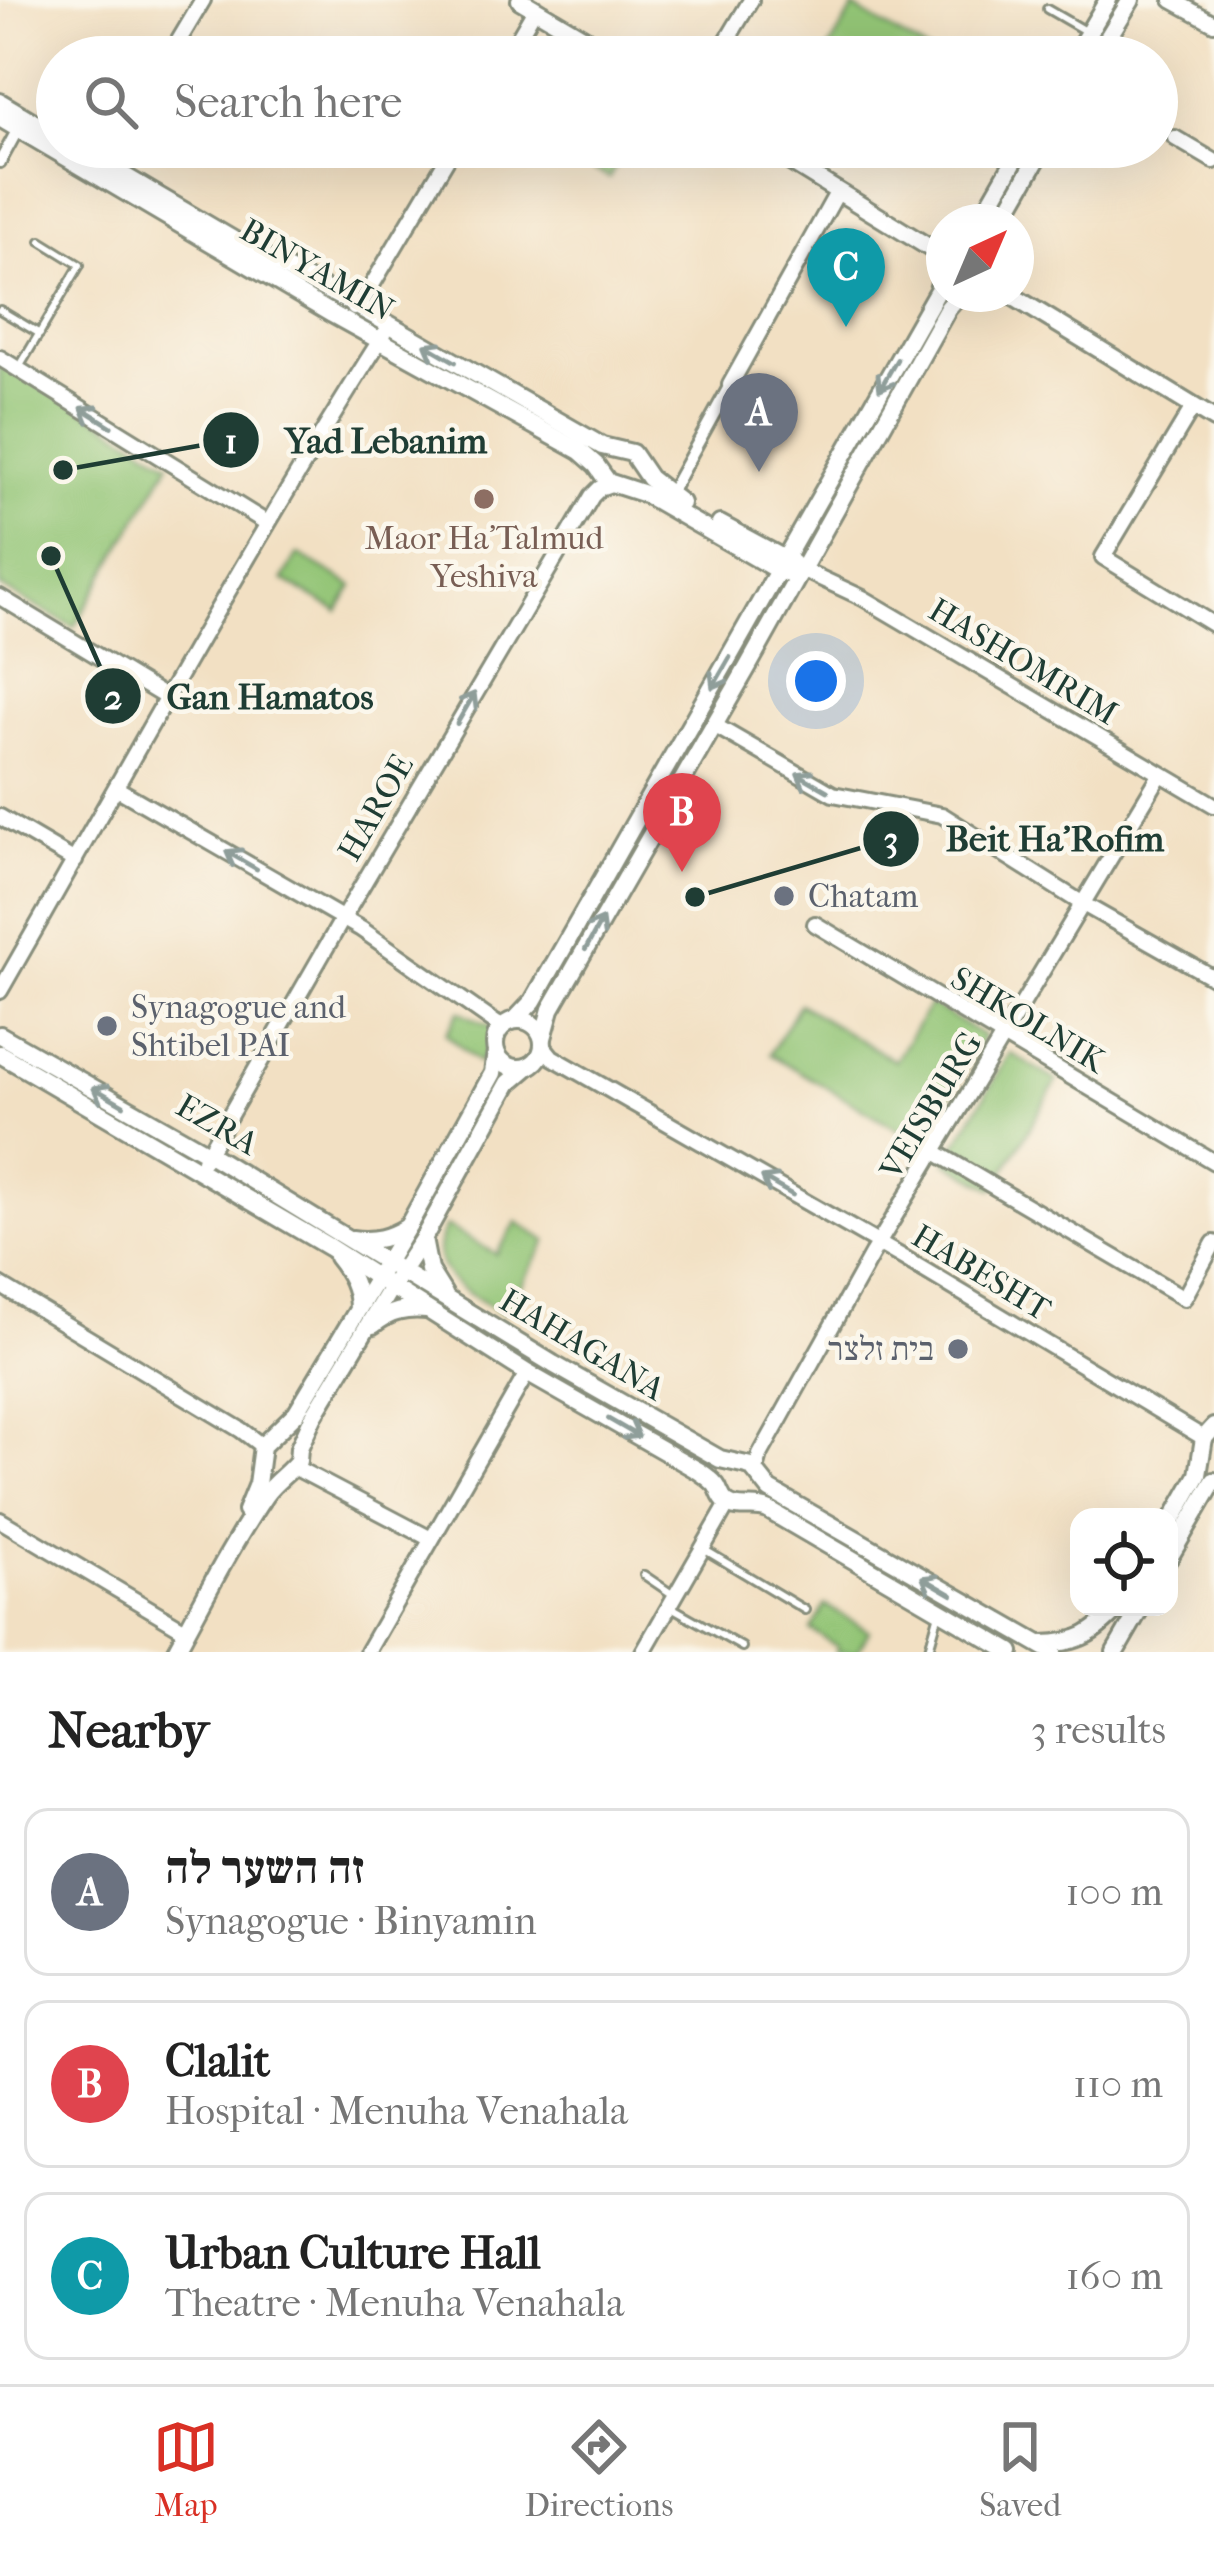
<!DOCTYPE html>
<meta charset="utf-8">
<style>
:root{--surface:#fff;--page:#f2f2f2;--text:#222;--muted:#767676;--line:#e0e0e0;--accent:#d93025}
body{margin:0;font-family:"IM FELL French Canon","Frank Ruhl Libre",serif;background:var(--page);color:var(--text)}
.controls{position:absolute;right:36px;bottom:36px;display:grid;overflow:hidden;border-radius:24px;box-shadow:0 12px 48px #0002}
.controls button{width:108px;height:108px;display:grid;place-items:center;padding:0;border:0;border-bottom:3px solid var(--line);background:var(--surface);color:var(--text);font:60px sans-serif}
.compass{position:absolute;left:926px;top:204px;width:108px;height:108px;border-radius:50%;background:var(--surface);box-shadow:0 12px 48px #0002;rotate:44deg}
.you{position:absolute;left:816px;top:681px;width:42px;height:42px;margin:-30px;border:9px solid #fff;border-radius:50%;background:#1a73e8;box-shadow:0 0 0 18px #1a73e833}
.badge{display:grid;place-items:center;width:78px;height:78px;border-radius:50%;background:var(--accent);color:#fff;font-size:39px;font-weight:700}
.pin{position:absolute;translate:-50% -99px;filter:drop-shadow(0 3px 6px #0008)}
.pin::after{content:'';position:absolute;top:63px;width:42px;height:36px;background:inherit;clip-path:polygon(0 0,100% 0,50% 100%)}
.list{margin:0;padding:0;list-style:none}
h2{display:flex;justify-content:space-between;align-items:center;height:156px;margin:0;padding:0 48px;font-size:51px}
h2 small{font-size:39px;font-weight:400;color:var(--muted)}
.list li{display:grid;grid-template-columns:78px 1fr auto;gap:36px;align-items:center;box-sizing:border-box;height:168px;margin:0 24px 24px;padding:0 24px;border:3px solid var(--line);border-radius:24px}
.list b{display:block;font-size:45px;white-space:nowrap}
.list p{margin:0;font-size:39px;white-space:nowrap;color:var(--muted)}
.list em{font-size:39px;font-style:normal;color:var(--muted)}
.icon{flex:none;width:66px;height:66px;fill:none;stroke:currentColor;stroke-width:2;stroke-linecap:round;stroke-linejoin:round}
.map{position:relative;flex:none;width:1214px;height:1652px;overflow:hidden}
.search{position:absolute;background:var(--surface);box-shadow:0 12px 48px #0002;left:36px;right:36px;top:36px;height:132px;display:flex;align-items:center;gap:30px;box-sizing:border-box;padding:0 42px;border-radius:66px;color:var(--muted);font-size:45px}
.sheet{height:732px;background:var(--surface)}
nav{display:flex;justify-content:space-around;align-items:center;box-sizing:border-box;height:168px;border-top:3px solid var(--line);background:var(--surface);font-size:33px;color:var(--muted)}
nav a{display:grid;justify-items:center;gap:6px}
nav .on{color:var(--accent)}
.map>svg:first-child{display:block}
</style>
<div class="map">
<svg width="1214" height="1652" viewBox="0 0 1214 1652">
<rect width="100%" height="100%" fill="#fbf7ec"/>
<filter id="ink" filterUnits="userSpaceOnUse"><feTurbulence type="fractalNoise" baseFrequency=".00833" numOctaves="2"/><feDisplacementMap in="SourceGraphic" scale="24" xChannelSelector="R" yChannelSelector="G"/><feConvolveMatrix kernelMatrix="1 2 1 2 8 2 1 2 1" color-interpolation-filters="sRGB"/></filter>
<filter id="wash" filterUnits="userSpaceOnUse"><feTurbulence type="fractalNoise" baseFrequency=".004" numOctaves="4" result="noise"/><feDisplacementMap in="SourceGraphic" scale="48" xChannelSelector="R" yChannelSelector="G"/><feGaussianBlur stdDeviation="2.7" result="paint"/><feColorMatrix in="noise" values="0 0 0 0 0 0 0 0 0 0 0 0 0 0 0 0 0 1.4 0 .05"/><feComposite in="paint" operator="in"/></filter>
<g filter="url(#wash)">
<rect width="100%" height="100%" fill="#f2e0c3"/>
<g fill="#92c474" stroke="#588054" stroke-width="3">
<polygon points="854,8 936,57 824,57"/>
<polygon points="569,147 627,147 609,178 566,153"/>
<polygon points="0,358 170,463 74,627 0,587"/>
<polygon points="298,554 353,586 338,611 283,580"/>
<polygon points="799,1004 895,1061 930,1004 984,1036 923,1144 770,1054"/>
<polygon points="459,1011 499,1031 479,1063 446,1034"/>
<polygon points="1010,1053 1057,1081 994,1189 946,1162"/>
<path d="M517 1222 547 1241 504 1314C469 1294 420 1273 446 1226L496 1254Z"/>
<polygon points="825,1605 869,1631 857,1652 836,1652 838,1647 811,1630"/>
</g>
</g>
<g filter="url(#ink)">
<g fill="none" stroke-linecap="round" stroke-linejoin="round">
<defs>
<g id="service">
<polyline points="1047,9 1085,31"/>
<polyline points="0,310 40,334"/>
<polyline points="20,366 80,265 41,241"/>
<polyline points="705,1550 805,1610"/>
<polyline points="644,1575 675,1596"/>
<polyline points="673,1608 742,1647"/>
<polyline points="928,1652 939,1613"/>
</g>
<g id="pedestrian">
<polyline points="0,162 18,129"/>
<polyline points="669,495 730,385"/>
</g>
<g id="minor">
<polyline points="1172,0 1214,23"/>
<polyline points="169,57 203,0"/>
<polyline points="507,57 535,9"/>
<polyline points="717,57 751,0"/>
<polyline points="1175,138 1214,161"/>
<polyline points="102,174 117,147"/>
<polyline points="354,308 359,307 454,147"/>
<polyline points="0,358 267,523"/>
<polyline points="730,385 838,191"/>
<polyline points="1193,407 1103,557 1214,625"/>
<polyline points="803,570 863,598 1214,805"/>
<polyline points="0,597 167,698"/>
<polyline points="714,725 833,794 942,815 1083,904 1214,978"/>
<polyline points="116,788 361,929 501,1027"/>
<polyline points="0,817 75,861"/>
<polyline points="815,924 1214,1162"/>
<path d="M0 991C126 771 248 548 384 334"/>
<polyline points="544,1047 552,1057 904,1258 1204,1438"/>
<polyline points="935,1152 1184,1298 1214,1243"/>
<polyline points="204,1160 343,918 592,496 600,488 611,484"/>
<polyline points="0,1285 241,1430 262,1446"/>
<polyline points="294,1467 431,1539"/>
<polyline points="756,1470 760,1455 872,1254 1160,775"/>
<polyline points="0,1520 187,1631"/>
<polyline points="367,1652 527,1373"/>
<polyline points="643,1652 728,1504"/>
</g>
<g id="tertiary">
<polyline points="520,0 616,57"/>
<polyline points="1074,57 1108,0"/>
<polyline points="1096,57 1131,0"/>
<polyline points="0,102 57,136"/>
<polyline points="0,118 332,314 580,451 596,465 608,482 645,494 779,571 792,575 803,570"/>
<polyline points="75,147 247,248 359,307 602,446 632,453 649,478 681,503"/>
<polyline points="766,147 943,256"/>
<polyline points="979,222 1022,147"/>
<polyline points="1001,222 1044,147"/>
<polyline points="1009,294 1214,419"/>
<polyline points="720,524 792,563"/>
<polyline points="516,1019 533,1001 938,290 943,272"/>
<circle cx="519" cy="1044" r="24"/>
<polyline points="0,1035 209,1154 553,1364 720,1459 751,1466 770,1490 1053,1652"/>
<polyline points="543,1038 551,1009 747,668 948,308 960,294"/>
<path d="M0 1054 329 1247 527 1373 699 1471C705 1475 711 1479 716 1485 721 1492 719 1496 727 1503 739 1512 754 1504 768 1510L1011 1652"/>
<path d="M352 1239C374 1242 389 1238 407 1227"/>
<polyline points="423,1239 429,1270 444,1294"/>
<path d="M337 1257C350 1273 358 1288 358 1309"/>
<path d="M373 1325C390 1311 406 1308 427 1310"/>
<polyline points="246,1511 257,1484 262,1446 296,1413 408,1226 493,1073 496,1052"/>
<polyline points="1169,1526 1198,1475 1204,1438 1214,1427"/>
<polyline points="1169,1558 1214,1481"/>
<path d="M1042 1644C1080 1643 1093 1634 1119 1607"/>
<path d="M175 1652C204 1599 231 1545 265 1495 275 1481 288 1474 298 1461L299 1448 313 1417 391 1287 423 1239 509 1083 529 1066"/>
<polyline points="1115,1652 1141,1607"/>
</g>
</defs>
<use href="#service" stroke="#888e7c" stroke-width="12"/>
<use href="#pedestrian" stroke="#888e7c" stroke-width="16"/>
<use href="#minor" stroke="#888e7c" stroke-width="20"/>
<use href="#tertiary" stroke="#888e7c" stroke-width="22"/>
<use href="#service" stroke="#fff" stroke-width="6"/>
<use href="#pedestrian" stroke="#fff" stroke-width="10"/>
<use href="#minor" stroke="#fff" stroke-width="14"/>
<use href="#tertiary" stroke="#fff" stroke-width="16"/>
</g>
<defs><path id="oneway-shaft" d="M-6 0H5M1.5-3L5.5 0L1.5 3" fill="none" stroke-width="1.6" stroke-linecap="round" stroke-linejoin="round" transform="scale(3)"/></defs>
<g stroke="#8f9e9a">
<use href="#oneway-shaft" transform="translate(440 353) rotate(-150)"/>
<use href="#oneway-shaft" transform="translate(888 375) rotate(120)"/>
<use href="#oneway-shaft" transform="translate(96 417) rotate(-148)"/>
<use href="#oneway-shaft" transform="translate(721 673) rotate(120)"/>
<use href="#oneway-shaft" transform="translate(466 708) rotate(-60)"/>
<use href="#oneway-shaft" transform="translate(812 782) rotate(-150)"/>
<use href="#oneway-shaft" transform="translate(241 860) rotate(-150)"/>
<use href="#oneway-shaft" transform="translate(594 934) rotate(-61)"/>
<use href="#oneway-shaft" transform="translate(108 1096) rotate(-150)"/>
<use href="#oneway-shaft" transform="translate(777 1186) rotate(-150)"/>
<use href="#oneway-shaft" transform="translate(624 1428) rotate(30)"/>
<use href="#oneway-shaft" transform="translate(937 1586) rotate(-150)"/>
</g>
</g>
<circle fill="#8d6e63" stroke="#fbf7ec" stroke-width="4.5" cx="484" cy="499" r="12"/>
<g fill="#6b7280" stroke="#fbf7ec" stroke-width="4.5">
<circle cx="784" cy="896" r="12"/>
<circle cx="107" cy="1026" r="12"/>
<circle cx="958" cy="1349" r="12"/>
</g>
<g text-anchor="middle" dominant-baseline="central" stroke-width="9" stroke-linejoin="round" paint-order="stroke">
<g font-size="33" fill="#1f3d34" stroke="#fbf7ec">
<text transform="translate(317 270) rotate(30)">BINYAMIN</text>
<text transform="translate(1023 662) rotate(31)">HASHOMRIM</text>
<text transform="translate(376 808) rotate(-60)">HAROE</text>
<text transform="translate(1028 1020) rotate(31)">SHKOLNIK</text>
<text transform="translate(931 1106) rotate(-59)">VEISBURG</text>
<text transform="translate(217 1125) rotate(30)">EZRA</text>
<text transform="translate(981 1273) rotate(31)">HABESHT</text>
<text transform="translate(582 1345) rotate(31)">HAHAGANA</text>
</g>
<g font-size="33" fill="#785e54" stroke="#fbf7ec">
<text x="484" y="538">Maor Ha'Talmud<tspan x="484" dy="38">Yeshiva</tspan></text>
</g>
<g font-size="33" fill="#5b616d" stroke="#fbf7ec" text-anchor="start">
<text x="808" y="896">Chatam</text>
<text x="131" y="1007">Synagogue and<tspan x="131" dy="38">Shtibel PAI</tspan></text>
<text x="934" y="1349" text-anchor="end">בית זלצר</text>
</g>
</g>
<path fill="none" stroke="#1f3d34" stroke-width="4.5" d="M63 470L231 440M51 556L113 696M695 897L891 839"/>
<g fill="#1f3d34" stroke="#fbf7ec" stroke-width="4.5">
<circle cx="63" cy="470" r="12"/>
<circle cx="51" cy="556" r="12"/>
<circle cx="695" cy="897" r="12"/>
<circle cx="231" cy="440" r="30"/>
<circle cx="113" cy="696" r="30"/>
<circle cx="891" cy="839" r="30"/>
</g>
<g font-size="36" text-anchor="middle" font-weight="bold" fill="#fff">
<text x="231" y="453">1</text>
<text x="113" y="709">2</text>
<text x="891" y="851">3</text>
</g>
<g font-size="36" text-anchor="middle" font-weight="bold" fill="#1f3d34" stroke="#fbf7ec" stroke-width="9" stroke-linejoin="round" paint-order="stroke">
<text x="386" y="453">Yad Lebanim</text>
<text x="270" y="709">Gan Hamatos</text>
<text x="1055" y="851">Beit Ha'Rofim</text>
</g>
</svg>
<div class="controls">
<button><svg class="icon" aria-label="locate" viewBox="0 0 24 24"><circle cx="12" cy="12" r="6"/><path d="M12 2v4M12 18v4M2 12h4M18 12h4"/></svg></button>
</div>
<svg class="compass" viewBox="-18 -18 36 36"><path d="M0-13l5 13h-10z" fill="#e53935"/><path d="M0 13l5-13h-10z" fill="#767676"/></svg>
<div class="you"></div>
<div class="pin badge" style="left:759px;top:472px;background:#6b7280">A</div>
<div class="pin badge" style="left:682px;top:872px;background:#e0444e">B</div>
<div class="pin badge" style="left:846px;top:327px;background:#0f9aa8">C</div>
<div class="search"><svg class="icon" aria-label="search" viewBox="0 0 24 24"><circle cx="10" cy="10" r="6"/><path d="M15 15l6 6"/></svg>Search here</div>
</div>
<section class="sheet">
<h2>Nearby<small>3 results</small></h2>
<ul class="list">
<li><span class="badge" style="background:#6b7280">A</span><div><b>זה השער לה</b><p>Synagogue · Binyamin</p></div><em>100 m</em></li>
<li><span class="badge" style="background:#e0444e">B</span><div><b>Clalit</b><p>Hospital · Menuha Venahala</p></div><em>110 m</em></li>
<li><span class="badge" style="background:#0f9aa8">C</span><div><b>Urban Culture Hall</b><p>Theatre · Menuha Venahala</p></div><em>160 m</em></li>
</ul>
</section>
<nav>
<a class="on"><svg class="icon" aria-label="map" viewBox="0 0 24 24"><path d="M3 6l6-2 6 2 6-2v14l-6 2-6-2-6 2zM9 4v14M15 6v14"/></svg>Map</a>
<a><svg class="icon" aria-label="directions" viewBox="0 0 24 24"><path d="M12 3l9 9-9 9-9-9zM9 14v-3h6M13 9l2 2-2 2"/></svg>Directions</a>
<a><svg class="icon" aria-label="saved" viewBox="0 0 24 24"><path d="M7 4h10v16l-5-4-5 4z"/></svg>Saved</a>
</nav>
